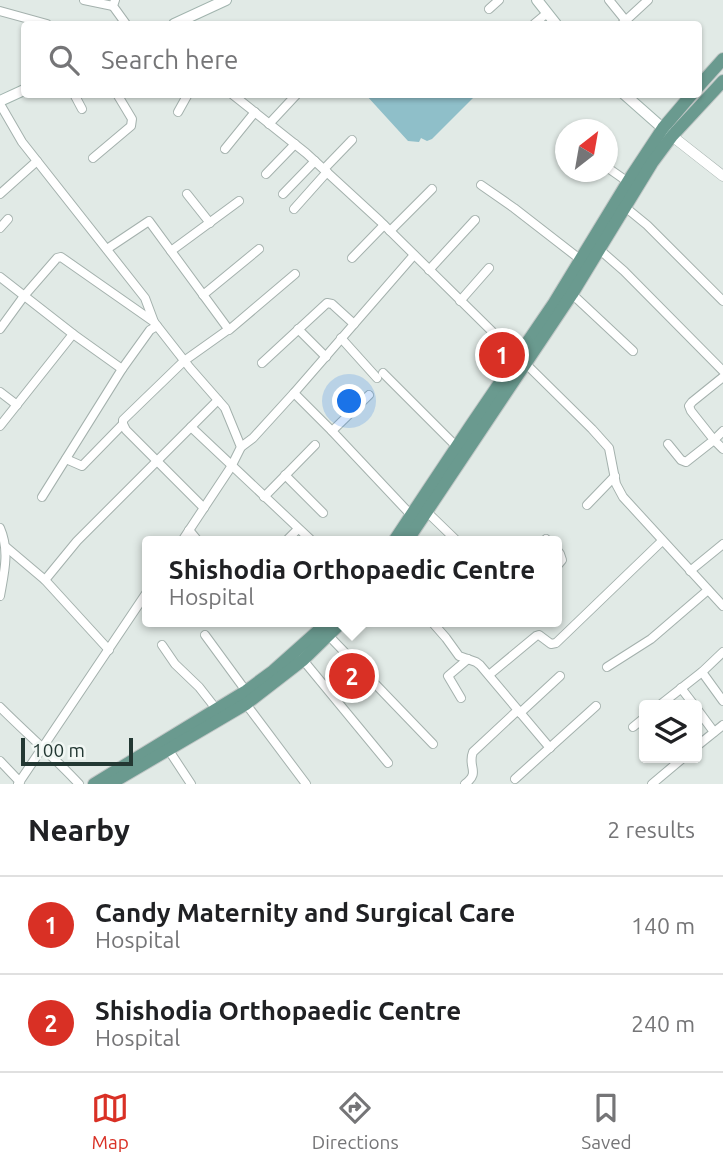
<!DOCTYPE html>
<style>
:root{--surface:#fff;--page:#f6f6f6;--text:#202124;--muted:#757577;--line:#e0e0e0;--accent:#d93025}
body{margin:0;font-family:Ubuntu,sans-serif;background:var(--page);color:var(--text)}
.controls{position:absolute;right:21px;bottom:21px;display:grid;overflow:hidden;border-radius:7px;box-shadow:0 2px 5px #0004}
.controls button{width:63px;height:63px;display:grid;place-items:center;padding:0;border:0;border-bottom:2px solid var(--line);background:var(--surface);color:var(--text);font:35px sans-serif}
.compass{position:absolute;left:555px;top:119px;width:63px;height:63px;border-radius:50%;background:var(--surface);box-shadow:0 2px 5px #0004;rotate:31deg}
.scale{position:absolute;left:21px;bottom:18px;width:112px;box-sizing:border-box;padding-left:7px;border:4px solid #233833;border-top:0;font-size:19px;line-height:24px;white-space:nowrap;color:#233833;-webkit-text-stroke:5px #f1f7f4;paint-order:stroke}
.you{position:absolute;left:350px;top:402px;width:24px;height:24px;margin:-18px;border:5px solid #fff;border-radius:50%;background:#1a73e8;box-shadow:0 0 0 10px #1a73e833}
.badge{display:grid;place-items:center;width:46px;height:46px;border-radius:50%;background:var(--accent);color:#fff;font-size:23px;font-weight:700}
.pin{position:absolute;translate:-50% -50%;border:4px solid #fff;box-shadow:0 2px 7px #0006}
.popup{position:absolute;left:142px;top:536px;width:420px;height:91px;box-sizing:border-box;display:grid;place-content:center;border-radius:7px;background:var(--surface);filter:drop-shadow(0 2px 5px #0005);font-size:23px;white-space:nowrap;color:var(--muted)}
.popup b{font-size:26px;color:var(--text)}
.popup::after{content:'';position:absolute;left:50%;top:100%;margin-left:-14px;border:14px solid transparent;border-top-color:var(--surface)}
.list{margin:0;padding:0;list-style:none}
h2{display:flex;justify-content:space-between;align-items:center;height:91px;margin:0;padding:0 28px;font-size:30px}
h2 small{font-size:23px;font-weight:400;color:var(--muted)}
.list li{display:grid;grid-template-columns:46px 1fr auto;gap:21px;align-items:center;box-sizing:border-box;height:98px;padding:0 28px;border-top:2px solid var(--line)}
.list b{display:block;font-size:26px;white-space:nowrap}
.list p{margin:0;font-size:23px;white-space:nowrap;color:var(--muted)}
.list em{font-size:23px;font-style:normal;color:var(--muted)}
.icon{flex:none;width:38px;height:38px;fill:none;stroke:currentColor;stroke-width:2;stroke-linecap:round;stroke-linejoin:round}
.map{position:relative;flex:none;width:723px;height:784px;overflow:hidden}
.search{position:absolute;background:var(--surface);box-shadow:0 2px 5px #0004;left:21px;right:21px;top:21px;height:77px;display:flex;align-items:center;gap:18px;box-sizing:border-box;padding:0 24px;border-radius:7px;color:var(--muted);font-size:26px}
.sheet{height:287px;background:var(--surface)}
nav{display:flex;justify-content:space-around;align-items:center;box-sizing:border-box;height:98px;border-top:2px solid var(--line);background:var(--surface);font-size:19px;color:var(--muted)}
nav a{display:grid;justify-items:center;gap:4px}
nav .on{color:var(--accent)}
.map>svg:first-child{display:block}
</style>
<div class="map">
<svg width="723" height="784" viewBox="0 0 723 784">
<rect width="100%" height="100%" fill="#e1eae6"/>
<polygon fill="#8fbfc9" points="366,95 476,95 432,139 427,141 421,138 419,142 408,141"/>
<g fill="none" stroke-linecap="round" stroke-linejoin="round">
<defs>
<g id="minor">
<polyline points="84,0 113,6"/>
<polyline points="115,0 113,6 126,24"/>
<polyline points="609,0 626,21"/>
<polyline points="489,9 499,0"/>
<polyline points="0,11 47,24"/>
<polyline points="534,24 546,14"/>
<polyline points="622,24 648,0"/>
<polyline points="74,94 82,109"/>
<polyline points="232,94 306,153 380,221 518,357"/>
<polyline points="0,104 22,142 145,298 154,322 190,368 225,408 241,447 231,467 182,541"/>
<polyline points="178,112 188,94"/>
<polyline points="269,124 297,94"/>
<polyline points="225,149 255,112"/>
<polyline points="93,158 131,126 132,119 117,94"/>
<polyline points="608,168 628,182"/>
<polyline points="324,169 352,140"/>
<polyline points="266,174 295,144"/>
<polyline points="481,185 514,208 581,260"/>
<polyline points="0,194 37,161"/>
<polyline points="187,194 210,223"/>
<polyline points="283,194 315,161"/>
<polyline points="625,207 647,225 723,301"/>
<polyline points="294,209 327,172"/>
<polyline points="0,228 8,219"/>
<polyline points="390,231 432,189"/>
<polyline points="107,249 149,221 229,330 295,274"/>
<polyline points="600,250 624,271 723,371"/>
<polyline points="171,251 239,201"/>
<polyline points="352,258 384,225"/>
<polyline points="429,270 475,220"/>
<polyline points="0,277 73,334 0,426"/>
<polyline points="572,294 633,351"/>
<polyline points="203,295 259,249"/>
<polyline points="460,301 489,268"/>
<polyline points="0,329 24,296 57,258 61,257 154,322"/>
<polyline points="298,329 326,357"/>
<polyline points="73,334 122,369"/>
<polyline points="341,338 377,378"/>
<polyline points="262,363 327,303 332,304 354,324"/>
<polyline points="526,364 592,429 609,448 616,484 623,497 723,606"/>
<polyline points="383,373 457,447"/>
<polyline points="0,392 17,405"/>
<polyline points="294,393 332,431 412,516"/>
<polyline points="191,427 312,541"/>
<polyline points="332,431 369,395"/>
<polyline points="723,431 714,440 723,449"/>
<polyline points="668,444 681,460 686,462 714,440 691,411 689,406 692,402 723,377"/>
<polyline points="241,447 253,438 294,393 414,255"/>
<polyline points="66,459 82,466 123,424"/>
<polyline points="285,475 323,513"/>
<polyline points="42,497 122,369 150,330 157,326"/>
<polyline points="264,497 315,445"/>
<polyline points="587,505 615,476"/>
<polyline points="204,508 126,430 123,424 123,420 184,361 229,329"/>
<polyline points="427,512 457,541"/>
<path d="M0 528C10 551 4 573 0 596"/>
<polyline points="189,530 198,541"/>
<polyline points="546,539 548,541"/>
<polyline points="286,541 298,529"/>
<polyline points="6,547 45,580 109,650"/>
<polyline points="557,550 560,554 562,560 557,566"/>
<polyline points="690,571 723,544"/>
<polyline points="45,580 77,541 218,400"/>
<polyline points="432,622 446,638 459,656 476,662 480,665 550,748"/>
<polyline points="205,635 246,691"/>
<polyline points="329,636 433,744"/>
<polyline points="162,645 175,664 199,687 217,710"/>
<polyline points="303,660 388,763"/>
<polyline points="607,667 651,639 708,590"/>
<polyline points="702,672 723,701"/>
<polyline points="489,675 536,636 539,635 551,644 556,643 662,541"/>
<polyline points="681,688 694,705"/>
<polyline points="461,698 448,676 468,659"/>
<polyline points="246,704 306,784"/>
<polyline points="660,705 702,672 723,652"/>
<path d="M0 707C26 733 54 757 79 784"/>
<polyline points="697,709 714,732"/>
<polyline points="520,713 560,676"/>
<polyline points="633,727 644,718"/>
<polyline points="697,746 723,725"/>
<polyline points="168,749 191,784"/>
<polyline points="0,761 20,782"/>
<polyline points="515,779 596,706"/>
<polyline points="18,784 147,592"/>
<path d="M465 784C481 772 467 767 473 752L518 710"/>
<polyline points="652,784 683,758"/>
</g>
<polyline id="tertiary" points="672,136 723,176"/>
<g id="secondary">
<polyline points="537,0 556,24"/>
<polyline points="174,24 226,0"/>
<polyline points="624,94 667,132"/>
<polyline points="0,101 24,90"/>
</g>
<g id="primary">
<polyline points="698,87 723,59"/>
<polyline points="394,541 471,425 554,303 632,175 663,128 692,94"/>
<polyline points="407,541 572,294 652,163 672,136 723,81"/>
<polyline points="94,784 246,691 273,671 328,622"/>
<polyline points="110,784 246,704 303,660 342,622"/>
</g>
</defs>
<use href="#minor" stroke="#a4b1ad" stroke-width="10"/>
<use href="#tertiary" stroke="#a4b1ad" stroke-width="11"/>
<use href="#secondary" stroke="#a1b4ae" stroke-width="12"/>
<use href="#primary" stroke="#c1c7c6" stroke-width="14"/>
<use href="#minor" stroke="#fff" stroke-width="8"/>
<use href="#tertiary" stroke="#fff" stroke-width="10"/>
<use href="#secondary" stroke="#fff" stroke-width="10"/>
<use href="#primary" stroke="#6a9a8f" stroke-width="12"/>
</g>
</svg>
<div class="controls">
<button><svg class="icon" aria-label="layers" viewBox="0 0 24 24"><path d="M12 4l9 5-9 5-9-5zM3 14l9 5 9-5"/></svg></button>
</div>
<svg class="compass" viewBox="-18 -18 36 36"><path d="M0-13l5 13h-10z" fill="#e53935"/><path d="M0 13l5-13h-10z" fill="#757577"/></svg>
<div class="scale">100 m</div>
<div class="you"></div>
<div class="pin badge" style="left:502px;top:355px">1</div>
<div class="pin badge" style="left:352px;top:676px">2</div>
<div class="popup"><b>Shishodia Orthopaedic Centre</b>Hospital</div>
<div class="search"><svg class="icon" aria-label="search" viewBox="0 0 24 24"><circle cx="10" cy="10" r="6"/><path d="M15 15l6 6"/></svg>Search here</div>
</div>
<section class="sheet">
<h2>Nearby<small>2 results</small></h2>
<ul class="list">
<li><span class="badge">1</span><div><b>Candy Maternity and Surgical Care</b><p>Hospital</p></div><em>140 m</em></li>
<li><span class="badge">2</span><div><b>Shishodia Orthopaedic Centre</b><p>Hospital</p></div><em>240 m</em></li>
</ul>
</section>
<nav>
<a class="on"><svg class="icon" aria-label="map" viewBox="0 0 24 24"><path d="M3 6l6-2 6 2 6-2v14l-6 2-6-2-6 2zM9 4v14M15 6v14"/></svg>Map</a>
<a><svg class="icon" aria-label="directions" viewBox="0 0 24 24"><path d="M12 3l9 9-9 9-9-9zM9 14v-3h6M13 9l2 2-2 2"/></svg>Directions</a>
<a><svg class="icon" aria-label="saved" viewBox="0 0 24 24"><path d="M7 4h10v16l-5-4-5 4z"/></svg>Saved</a>
</nav>
